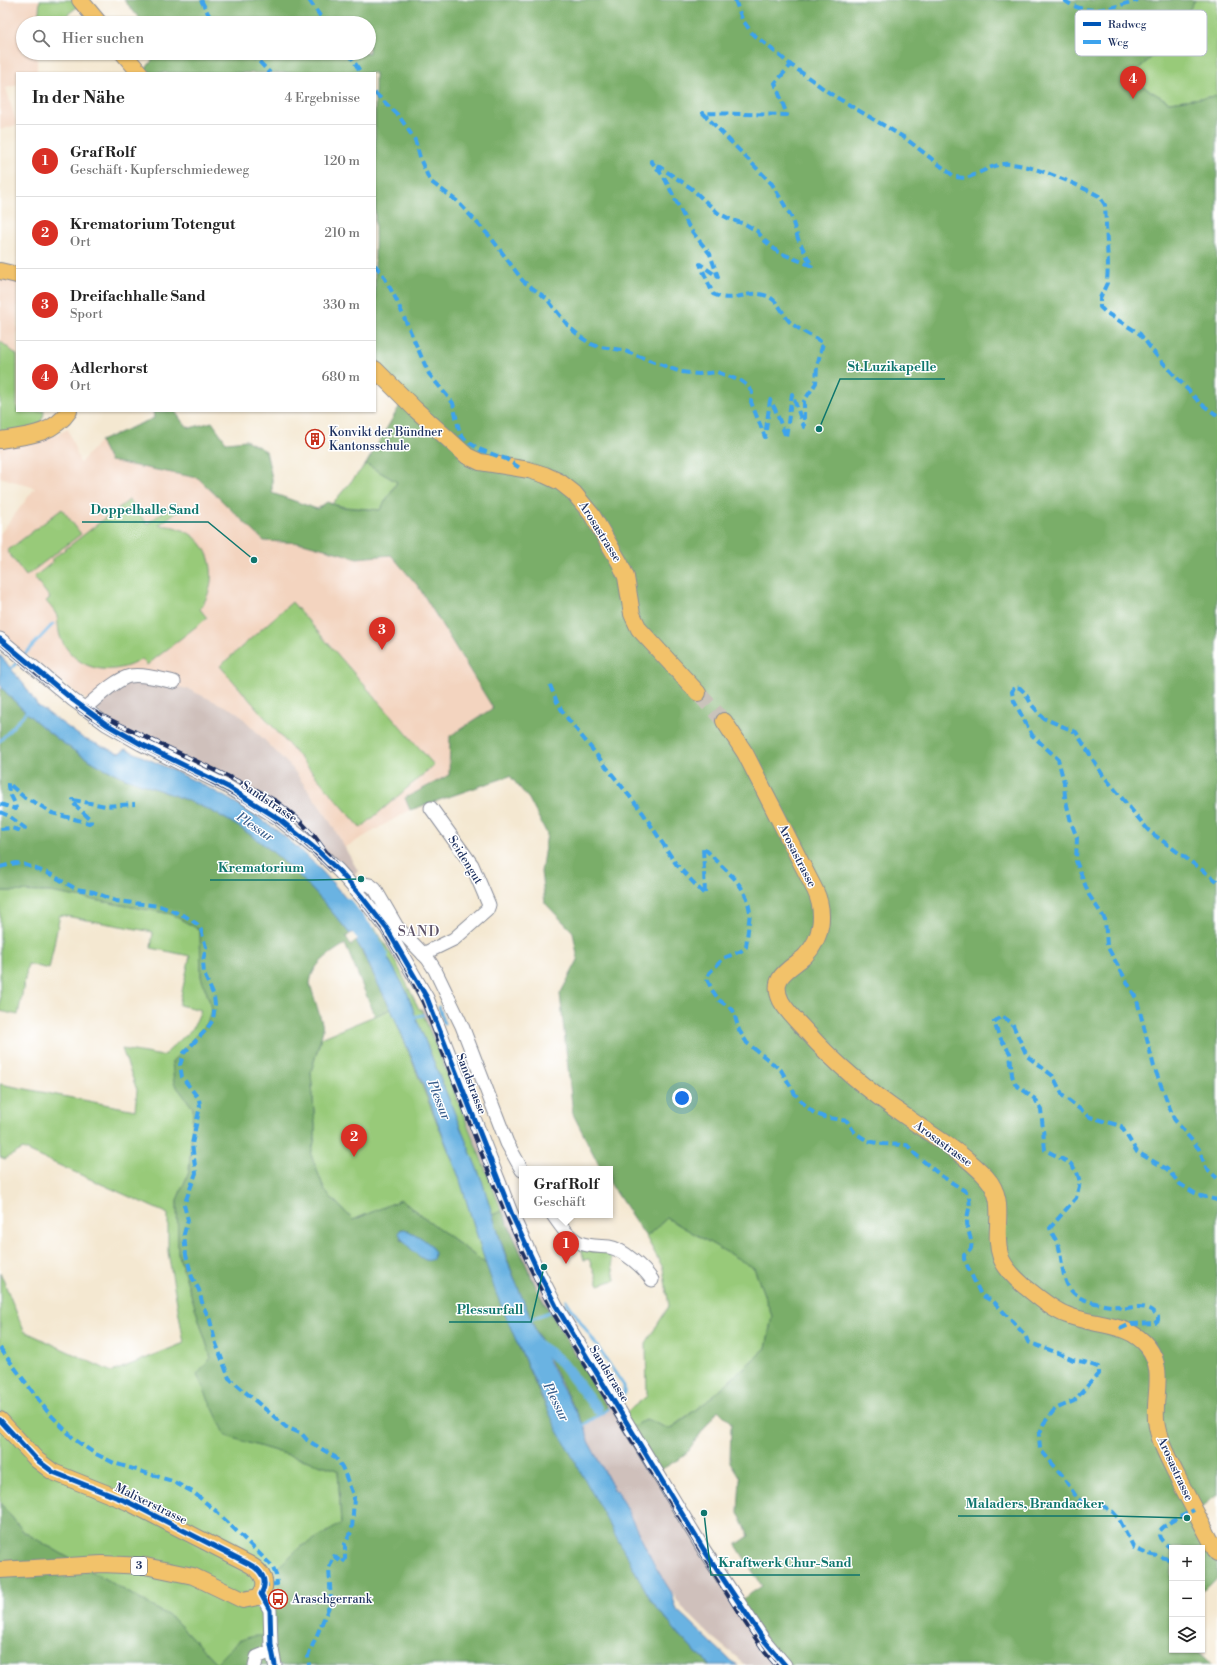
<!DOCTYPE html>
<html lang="de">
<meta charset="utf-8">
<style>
:root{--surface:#fff;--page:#f2f2f2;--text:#222;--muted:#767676;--line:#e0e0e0;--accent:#d93025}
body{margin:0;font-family:"Libre Bodoni",serif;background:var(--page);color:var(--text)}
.controls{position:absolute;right:12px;bottom:12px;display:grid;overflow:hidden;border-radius:0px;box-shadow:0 1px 3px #0004}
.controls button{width:36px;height:36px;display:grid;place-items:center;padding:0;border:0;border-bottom:1px solid var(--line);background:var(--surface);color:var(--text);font:20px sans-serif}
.you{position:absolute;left:682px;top:1098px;width:14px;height:14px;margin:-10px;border:3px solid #fff;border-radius:50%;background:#1a73e8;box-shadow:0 0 0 6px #1a73e833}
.badge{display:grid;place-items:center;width:26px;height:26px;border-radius:50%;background:var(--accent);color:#fff;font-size:13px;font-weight:700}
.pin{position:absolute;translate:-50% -33px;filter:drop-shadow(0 1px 2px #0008)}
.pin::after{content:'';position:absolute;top:21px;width:14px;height:12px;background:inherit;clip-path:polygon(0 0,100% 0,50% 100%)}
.popup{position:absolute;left:519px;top:1166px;width:94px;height:52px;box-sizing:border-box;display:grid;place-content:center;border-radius:0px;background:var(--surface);filter:drop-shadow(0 1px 3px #0005);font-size:13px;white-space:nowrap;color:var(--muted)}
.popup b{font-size:15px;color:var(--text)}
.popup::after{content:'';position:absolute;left:50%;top:100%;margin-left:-8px;border:8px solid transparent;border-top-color:var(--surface)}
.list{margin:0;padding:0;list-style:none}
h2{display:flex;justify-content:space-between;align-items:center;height:52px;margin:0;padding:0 16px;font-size:17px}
h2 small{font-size:13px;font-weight:400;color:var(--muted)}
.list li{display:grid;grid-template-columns:26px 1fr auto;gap:12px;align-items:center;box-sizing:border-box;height:72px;padding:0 16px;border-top:1px solid var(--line)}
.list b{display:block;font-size:15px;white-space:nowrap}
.list p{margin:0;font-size:13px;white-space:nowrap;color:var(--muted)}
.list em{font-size:13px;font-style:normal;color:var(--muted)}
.icon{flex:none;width:22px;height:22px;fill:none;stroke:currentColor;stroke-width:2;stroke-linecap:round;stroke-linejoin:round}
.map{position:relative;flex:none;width:1217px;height:1665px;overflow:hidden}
.search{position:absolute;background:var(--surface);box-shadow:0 1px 3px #0004;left:16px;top:16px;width:360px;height:44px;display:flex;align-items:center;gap:10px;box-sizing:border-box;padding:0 14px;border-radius:22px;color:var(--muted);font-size:15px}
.panel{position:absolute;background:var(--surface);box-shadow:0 1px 3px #0004;left:16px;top:72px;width:360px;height:340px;border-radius:0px}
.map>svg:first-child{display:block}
</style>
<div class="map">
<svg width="1217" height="1665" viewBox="0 0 1217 1665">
<rect width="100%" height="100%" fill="#fff"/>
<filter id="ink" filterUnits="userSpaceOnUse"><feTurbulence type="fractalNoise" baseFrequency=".025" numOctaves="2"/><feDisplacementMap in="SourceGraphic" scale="8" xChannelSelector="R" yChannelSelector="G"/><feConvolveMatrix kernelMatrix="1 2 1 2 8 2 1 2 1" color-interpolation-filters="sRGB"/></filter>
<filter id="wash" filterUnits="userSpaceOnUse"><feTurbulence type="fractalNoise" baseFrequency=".012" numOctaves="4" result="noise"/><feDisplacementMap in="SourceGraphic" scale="16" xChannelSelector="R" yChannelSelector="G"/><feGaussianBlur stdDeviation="0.9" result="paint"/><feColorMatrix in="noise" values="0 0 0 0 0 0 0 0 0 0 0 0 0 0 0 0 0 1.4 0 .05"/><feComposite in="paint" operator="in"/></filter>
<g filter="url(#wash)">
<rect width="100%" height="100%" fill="#f4e8d1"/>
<g fill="#f3d4bf">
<polygon points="0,0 40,0 38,23 23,23 23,53 37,53 37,73 17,73 17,85 6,88 17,125 0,130"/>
<polygon points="0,277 17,281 17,355 0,341"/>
<polygon points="68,429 80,463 100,441 110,461 198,478 264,541 303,543 357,558 391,555 418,586 493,708 450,736 449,775 405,798 410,810 344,848 328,818 124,681 96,707 0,635 0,534 35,488 0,477 0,444 52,436"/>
</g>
<g fill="#cfc0bb">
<polygon points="124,681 165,684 188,689 237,712 293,769 328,818 358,871 352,877 321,848 103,718 96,707"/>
<polygon points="430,1005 556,1306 785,1665 746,1665 712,1637 682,1607 666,1585 628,1514 627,1508 618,1492 615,1491 588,1441 584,1425 608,1409 551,1316 524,1263 421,1009"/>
</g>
<g fill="#98ca79" stroke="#5a7c6c">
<polygon points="40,0 80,0 82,3 57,23 38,23"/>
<polygon points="1195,0 1217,0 1217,96 1169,102 1129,78 1173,37"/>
<path d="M0 341 17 355V411H44C44 432 15 432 0 435Z"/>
<polygon points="366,464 397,482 380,510 345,507 332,504"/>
<path d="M129 500 147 524 175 503 180 509 159 525C166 526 173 526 180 529 214 541 220 582 200 609L207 618 147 665 142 659C114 677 78 672 62 641 57 632 59 620 56 614 53 609 49 605 46 601L50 598 34 577 53 562 51 560Z"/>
<polygon points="62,509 81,534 26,576 7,551"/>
<polygon points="292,602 434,765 361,828 220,666"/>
<polygon points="0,891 50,892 171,914 200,930 201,977 212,1008 207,1024 172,1062 174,1083 193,1108 189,1172 177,1200 178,1253 211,1358 226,1436 338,1470 341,1525 299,1548 271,1637 240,1640 216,1663 174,1619 24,1532 0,1503 0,1272 24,1331 112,1372 184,1343 168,1252 168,1214 23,1149 5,1159 0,1157 0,1084 135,1110 137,1090 122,1049 163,1056 193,1028 201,1010 179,1005 190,956 151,948 153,932 60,915 49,969 28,964 18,1015 0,1011"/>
<polygon points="375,928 396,962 419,1009 421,1009 502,1211 492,1215 482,1181 416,1018 407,992 372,930"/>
<polygon points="391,1009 459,1177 486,1264 401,1200 353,1220 325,1191 311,1155 315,1138 315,1125 311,1072 321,1038"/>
<polygon points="667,1218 754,1268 772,1316 766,1348 706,1402 669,1429 646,1419 630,1428 623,1415 647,1396 646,1343 669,1306 663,1268 646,1237"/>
<polygon points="579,1242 609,1247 615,1280 599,1285 589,1259 584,1260"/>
</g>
<g fill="#7aae69" stroke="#4a6e64" fill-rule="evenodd">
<polygon points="124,0 1195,0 1173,37 1129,78 1169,102 1217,96 1217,1495 1196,1512 1217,1553 1217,1577 1202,1592 1202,1548 1172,1548 1172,1624 1170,1626 1172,1628 1172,1650 1195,1650 1211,1665 785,1665 738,1602 762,1586 736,1545 749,1536 738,1512 740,1478 730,1462 731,1423 718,1410 684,1456 657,1472 630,1428 646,1419 670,1429 706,1402 766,1348 772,1316 754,1268 667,1218 646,1237 610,1183 610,1169 601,1169 573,1114 560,994 578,960 573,932 545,903 541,872 547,834 529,799 510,776 410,810 405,798 449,775 450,736 493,708 418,586 391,555 357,558 303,543 264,541 198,478 110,461 100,441 154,418 153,411 175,411 183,423 190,428 212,422 226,442 246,440 266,451 272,478 272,493 317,509 327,502 341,507 380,510 397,482 366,464 402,402 375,375 375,73 143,73 157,53 369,53 369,23 143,23"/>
<path d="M2 688C37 726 77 758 126 778 157 790 189 799 219 815 273 845 312 886 350 934L346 937 351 945 356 941 359 946 391 1009 375 1016 345 944C330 954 312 963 310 984L322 1023 323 1030 311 1072 315 1125V1138L311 1155 325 1191 353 1220 401 1200 486 1264 518 1345 540 1395 652 1602 680 1636 694 1651 711 1665H0V1503L24 1532 174 1619 216 1663C235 1644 242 1632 271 1637L264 1580 299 1548 341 1524 338 1470 226 1436 197 1375 211 1358 178 1253 177 1200 189 1172 193 1108 174 1083 172 1062 207 1024 212 1008 201 977 200 930 171 914 50 892 0 891V690ZM401 1229C410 1229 425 1243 432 1248L434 1257 425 1260 401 1239Z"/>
<path d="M502 1211 539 1294 608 1409 584 1425C545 1358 516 1288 492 1215Z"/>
</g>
<g fill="#6bb3e2" stroke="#4371a0">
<path d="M0 655 25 686 37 705 84 739 119 753 126 749C186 776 250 804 299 849 324 871 345 897 366 923L350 934C312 886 273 845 219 815 189 799 157 790 126 778 77 758 37 726 2 688V687L0 685Z"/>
<polygon points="372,930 407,992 416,1018 482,1181 506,1258 545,1354 561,1386 586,1429 588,1441 615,1491 618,1492 655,1566 671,1592 677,1610 731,1661 738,1665 711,1665 694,1651 680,1636 652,1602 555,1425 518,1345 496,1293 486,1264 459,1177 424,1087 391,1009 379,986 363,952 356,941"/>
<path d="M405 1229C415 1235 439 1244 433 1259 430 1260 429 1261 426 1260 419 1258 399 1239 399 1232L400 1230Z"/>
</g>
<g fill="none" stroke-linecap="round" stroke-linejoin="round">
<g stroke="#6bb3e2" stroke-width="3">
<polyline points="24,655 53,624"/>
<polyline points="9,671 20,659"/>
<polyline points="0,741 27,711"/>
<polyline points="439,1007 444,1023"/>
<polyline points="413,1017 423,1015"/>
<polyline points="566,1300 624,1386 624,1394 619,1400"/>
<polyline points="561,1306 564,1304 569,1311 572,1309"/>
<polyline points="529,1320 549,1312"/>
<polyline points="582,1426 608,1409"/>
</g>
<polyline stroke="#6bb3e2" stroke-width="11" points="530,1340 553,1355 562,1363 597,1409"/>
<polyline stroke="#6bb3e2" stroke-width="19" points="344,907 369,938 379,956"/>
</g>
</g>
<g filter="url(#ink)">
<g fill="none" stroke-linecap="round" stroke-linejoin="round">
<polyline stroke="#c9c3ba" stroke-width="16" stroke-dasharray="16 8" stroke-linecap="butt" points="698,693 724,721"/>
<defs>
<g id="minor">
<polyline points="0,639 73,700 106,724 141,744 228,787 279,819 318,851 339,871 362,897 387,929 427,998 512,1215 537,1269 556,1306 704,1550 763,1639 785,1665"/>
<path d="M84 709C96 699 116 679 130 676 144 674 161 679 174 682"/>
<polyline points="355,889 365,884 370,885 375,889 397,927 428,959 435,970 462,1026 507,1143 522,1170"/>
<polyline points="423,954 454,939 487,910 489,905 472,865 431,808"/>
<path d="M553 1215C560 1225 567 1236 578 1242 588 1247 598 1246 609 1247 623 1249 644 1268 652 1280"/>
<polyline points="261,1594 270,1610 271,1645 275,1665"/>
<polyline points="255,1665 257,1657 272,1651"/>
</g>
<g id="major">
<polyline points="80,0 99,23"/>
<polyline points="123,53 140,73"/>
<polyline points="0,271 17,275"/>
<polyline points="375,369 415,409 467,456 480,462 529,470 545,475 560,482 574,493 592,515 620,563 626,577 632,614 639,629 698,693"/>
<path d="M0 440C25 436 53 435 69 411"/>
<path d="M724 721 745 753 815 890C825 911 823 938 805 956 791 969 769 976 781 1001 787 1012 798 1022 807 1032 836 1065 871 1093 908 1118 933 1136 965 1154 986 1177 1009 1202 991 1229 1001 1258 1005 1268 1015 1278 1023 1285 1037 1296 1051 1309 1067 1315 1093 1326 1129 1322 1148 1347 1165 1369 1154 1395 1156 1420 1158 1442 1171 1463 1180 1482 1192 1506 1205 1529 1217 1553"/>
<path d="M0 1420 37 1460 53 1472 128 1502 249 1564C262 1571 271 1584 258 1597L243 1600 193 1576 145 1566 102 1564 0 1570"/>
</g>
</defs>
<use href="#minor" stroke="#888c98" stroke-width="15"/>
<use href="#major" stroke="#888c98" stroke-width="18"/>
<use href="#minor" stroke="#fff" stroke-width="13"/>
<use href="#major" stroke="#f2c26a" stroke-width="16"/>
<defs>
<g id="rail">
<polyline points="0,642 46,681"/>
<path d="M42 678 73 700 100 715 256 790 277 802 297 818 315 837 383 929 407 969 425 1006C466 1109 501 1216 554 1314L741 1616 765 1652 776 1665"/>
<path d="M78 708C131 746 192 768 248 802 279 820 308 844 333 870"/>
</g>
</defs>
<use href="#rail" stroke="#1b2f5e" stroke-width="4.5"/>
<use href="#rail" stroke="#fff" stroke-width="3" stroke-dasharray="9" stroke-linecap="butt"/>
<g stroke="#3da3ed" stroke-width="4" stroke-dasharray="8 4" stroke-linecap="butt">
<polyline points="201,0 213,23"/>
<polyline points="309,0 325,23"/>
<path d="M735 0 742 19 752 33 791 65 831 94 905 138 955 177C958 177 962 178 965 178 976 176 988 166 1003 164 1025 161 1079 185 1099 196L1105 205 1108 264 1107 283 1100 298V307L1105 312 1140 334 1156 355 1200 403 1217 415"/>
<path d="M1064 0C1087 18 1113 7 1138 0"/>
<polyline points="251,53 270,73"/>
<polyline points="349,53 361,73"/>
<path d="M375 93 399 116 415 140 421 161 430 181 457 201 492 239 523 281 547 299 569 327 582 338 591 344 600 347 622 350 681 372 699 374 717 372 741 381 748 386 752 392 751 402 765 437 770 400 775 409 786 437 792 394 804 427V401L816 383 817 366 823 343C815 337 795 328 789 321 782 313 778 300 767 296 746 288 735 305 713 294L700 264 718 277 710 254 690 229 664 177 651 161 691 188 718 213 732 220 745 224 757 231 765 241 778 252 812 266 798 239 791 216 772 184 703 113 787 115 775 83 791 65"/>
<polyline points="375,265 383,275 396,299 429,374 453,403 460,434 468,442 481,450 506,459 520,468"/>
<path d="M550 685 557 702 564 714 643 813 676 864 705 895 703 847 734 878 741 887 747 898 750 912 746 947 741 951 724 958 709 973 707 979 712 990 719 1000 733 1010 739 1030 747 1043 781 1070 795 1094 804 1104 814 1113 824 1117 847 1121 855 1133 868 1141 883 1144 907 1145 915 1154 940 1175 965 1191C974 1201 967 1211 967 1222 967 1231 973 1240 971 1248 970 1251 967 1253 964 1255V1259L981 1295 994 1302 1025 1335 1028 1342 1058 1353 1073 1360 1084 1362 1098 1367V1374L1074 1401 1055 1409 1044 1423 1039 1435 1040 1449 1062 1475 1077 1498 1081 1501 1100 1504 1113 1512 1119 1519 1134 1548 1145 1553 1172 1560"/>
<path d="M0 804 16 809C15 799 7 793 8 783L25 798 36 803 52 813 89 823 91 822V820L73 803V800L106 806 135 804"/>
<polyline points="0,812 9,816 25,828 22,831 11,828 0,829"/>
<polyline points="0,867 16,863 23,864 50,874 76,889 94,892 116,901 160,906 185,916 197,924 201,930 206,947 203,961 204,974 214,996 215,1005 213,1020 206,1030 184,1053 180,1065 182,1077 199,1099 200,1106 192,1144 196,1173 184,1205 188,1220 184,1234 186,1255 192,1277 199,1290 203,1306 210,1320 215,1341 229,1378 286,1427 302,1434 307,1440 335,1457 342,1467 354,1497 352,1530 345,1544 345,1559 342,1563 334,1556 329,1568 331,1602 308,1656 309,1665"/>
<polyline points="1217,881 1149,831 1102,774 1076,732 1043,718 1032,705 1025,693 1020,688 1014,687 1012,692 1014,701 1032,735 1058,759 1064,782 1065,797 1071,822 1077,838 1076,861 1089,895 1105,919 1107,946 1137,1000 1154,1067 1174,1119 1199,1149 1206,1168 1217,1178"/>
<path d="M1120 1329 1131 1324 1155 1323 1158 1320V1317C1148 1303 1136 1307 1121 1309L1119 1306C1110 1307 1104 1305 1095 1303 1061 1295 1065 1276 1059 1247 1057 1240 1052 1235 1050 1228L1076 1198 1080 1182 1077 1172 1070 1163 1045 1150 1041 1109 1035 1099 1015 1084 1012 1075 1010 1053 999 1036 994 1022 1002 1016 1012 1023 1027 1056 1053 1076 1063 1096 1090 1117 1121 1126 1137 1152 1167 1169 1180 1184 1198 1195 1217 1200"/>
<polyline points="0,1348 47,1411 74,1439 94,1453 114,1463 172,1481 193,1492 216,1511 272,1566 276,1575 277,1584 265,1585"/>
<path d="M1172 1549C1167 1545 1160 1541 1159 1535 1158 1525 1187 1514 1194 1510"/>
</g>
<defs>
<g id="cycleway">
<polyline points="0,639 73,700 106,724 141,744 228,787 279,819 318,851 339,871 362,897 387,929 427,998 512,1215 537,1269 556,1306 704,1550 763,1639 785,1665"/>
<path d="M0 1420 37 1460 53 1472 128 1502 249 1564C261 1570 269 1580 261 1594L270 1610 271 1645 275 1665"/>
</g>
</defs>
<use href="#cycleway" stroke="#fff" stroke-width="8"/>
<use href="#cycleway" stroke="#0057b8" stroke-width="5"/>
</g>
</g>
<defs>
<symbol id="building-ring" viewBox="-11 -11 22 22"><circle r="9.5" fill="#fff" stroke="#c8321e" stroke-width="1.5"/><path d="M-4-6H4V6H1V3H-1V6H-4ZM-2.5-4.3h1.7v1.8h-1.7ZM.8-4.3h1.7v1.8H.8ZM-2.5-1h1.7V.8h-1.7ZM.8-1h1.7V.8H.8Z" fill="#c8321e"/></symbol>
<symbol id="bus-ring" viewBox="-11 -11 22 22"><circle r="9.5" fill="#fff" stroke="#c8321e" stroke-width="1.5"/><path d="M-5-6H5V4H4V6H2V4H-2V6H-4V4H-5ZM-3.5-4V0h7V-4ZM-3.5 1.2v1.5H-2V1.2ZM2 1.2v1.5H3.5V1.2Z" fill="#c8321e"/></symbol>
</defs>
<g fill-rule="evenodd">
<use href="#building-ring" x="304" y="428" width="22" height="22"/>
<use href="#bus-ring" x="267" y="1588" width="22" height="22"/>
</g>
<g text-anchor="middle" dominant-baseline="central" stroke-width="3" stroke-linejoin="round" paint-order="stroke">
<rect fill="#fff" stroke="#5f6d8e" stroke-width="1" x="131" y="1557" width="16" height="18" rx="3"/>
<g font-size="11" font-weight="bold" fill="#1b2f5e">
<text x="139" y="1566">3</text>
</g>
<g font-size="12" fill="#1b2f5e" stroke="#fff" text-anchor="start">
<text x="329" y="432">Konvikt der Bündner<tspan x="329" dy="14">Kantonsschule</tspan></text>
<text x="292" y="1599">Araschgerrank</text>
</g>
<g font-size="12" fill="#1b2f5e" stroke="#fff">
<text transform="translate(600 532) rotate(58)">Arosastrasse</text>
<text transform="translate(269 802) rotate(34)">Sandstrasse</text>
<text transform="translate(797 856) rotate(63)">Arosastrasse</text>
<text transform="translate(465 860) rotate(58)">Seidengut</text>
<text transform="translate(471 1084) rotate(69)">Sandstrasse</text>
<text transform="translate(943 1144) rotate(36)">Arosastrasse</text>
<text transform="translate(609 1374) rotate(58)">Sandstrasse</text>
<text transform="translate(1175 1469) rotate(65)">Arosastrasse</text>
<text transform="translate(151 1504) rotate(26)">Malixerstrasse</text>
</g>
<g font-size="13" font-style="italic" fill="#375d8c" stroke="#fff">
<text transform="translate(255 827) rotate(34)">Plessur</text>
<text transform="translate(439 1100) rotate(69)">Plessur</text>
<text transform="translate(556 1402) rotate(64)">Plessur</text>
</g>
<g font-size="14" letter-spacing="1" fill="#5e5469" stroke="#fff">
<text x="419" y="932">SAND</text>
</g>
</g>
<rect x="1075" y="10" width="132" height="46" rx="6" fill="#fff" stroke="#bbc1cf" stroke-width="1"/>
<rect x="1083" y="22" width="18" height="4" fill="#0057b8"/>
<rect x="1083" y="40" width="18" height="4" fill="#3da3ed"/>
<g font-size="11" fill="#1b2f5e">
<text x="1108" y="28">Radweg</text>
<text x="1108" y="46">Weg</text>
</g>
<path fill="none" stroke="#0f766e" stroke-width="1.5" d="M819 429L840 379H945M254 560L208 522H82M361 879L312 880H210M544 1267L531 1322H449M1187 1518L1112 1516H958M704 1513L711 1575H860"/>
<g fill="#0f766e" stroke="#fff" stroke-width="1.5">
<circle cx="819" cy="429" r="4"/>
<circle cx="254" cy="560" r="4"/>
<circle cx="361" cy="879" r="4"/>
<circle cx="544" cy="1267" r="4"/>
<circle cx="1187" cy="1518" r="4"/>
<circle cx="704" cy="1513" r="4"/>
</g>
<g font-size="13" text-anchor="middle" font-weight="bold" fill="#0f766e" stroke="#fff" stroke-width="3" stroke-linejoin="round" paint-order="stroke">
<text x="892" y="371">St.Luzikapelle</text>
<text x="145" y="514">Doppelhalle Sand</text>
<text x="261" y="872">Krematorium</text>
<text x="490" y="1314">Plessurfall</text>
<text x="1035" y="1508">Maladers, Brandacker</text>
<text x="785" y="1567">Kraftwerk Chur-Sand</text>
</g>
</svg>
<div class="controls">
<button>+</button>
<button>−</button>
<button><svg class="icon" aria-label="layers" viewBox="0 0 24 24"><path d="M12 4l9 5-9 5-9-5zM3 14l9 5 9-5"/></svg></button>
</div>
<div class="you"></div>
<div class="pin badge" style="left:566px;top:1264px">1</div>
<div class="popup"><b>Graf Rolf</b>Geschäft</div>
<div class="pin badge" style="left:354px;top:1157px">2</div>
<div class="pin badge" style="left:382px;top:650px">3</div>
<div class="pin badge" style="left:1133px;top:99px">4</div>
<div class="search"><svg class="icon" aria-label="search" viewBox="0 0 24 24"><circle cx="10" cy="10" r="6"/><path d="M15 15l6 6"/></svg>Hier suchen</div>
<section class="panel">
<h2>In der Nähe<small>4 Ergebnisse</small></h2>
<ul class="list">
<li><span class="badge">1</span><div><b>Graf Rolf</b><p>Geschäft · Kupferschmiedeweg</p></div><em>120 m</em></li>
<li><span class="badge">2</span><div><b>Krematorium Totengut</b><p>Ort</p></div><em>210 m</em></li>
<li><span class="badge">3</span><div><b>Dreifachhalle Sand</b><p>Sport</p></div><em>330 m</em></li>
<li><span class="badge">4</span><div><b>Adlerhorst</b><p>Ort</p></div><em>680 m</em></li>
</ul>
</section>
</div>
